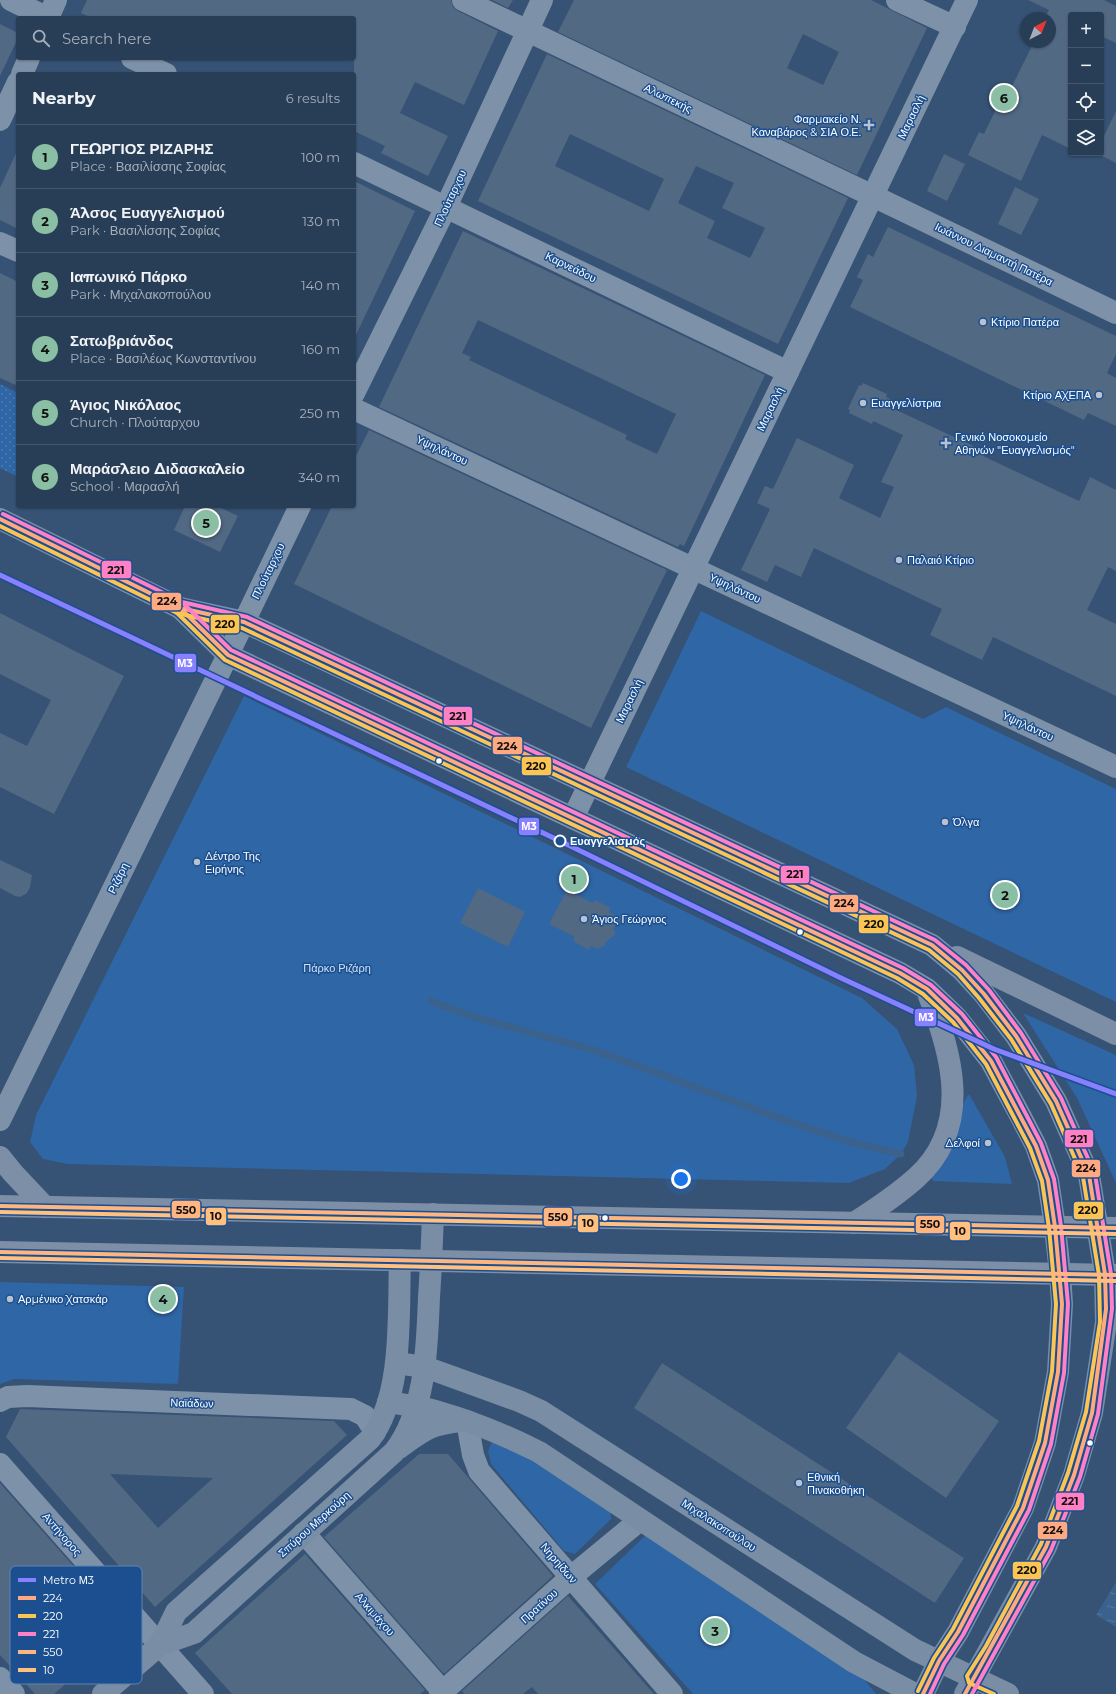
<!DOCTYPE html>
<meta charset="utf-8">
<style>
:root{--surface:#283e57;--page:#344961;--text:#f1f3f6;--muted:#a5aeba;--line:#44576d;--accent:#8abfa5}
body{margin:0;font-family:Montserrat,sans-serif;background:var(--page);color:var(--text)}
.controls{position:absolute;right:12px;top:12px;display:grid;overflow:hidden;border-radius:4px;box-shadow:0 1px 3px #0004}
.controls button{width:36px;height:36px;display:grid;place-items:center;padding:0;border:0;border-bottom:1px solid var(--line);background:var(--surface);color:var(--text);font:20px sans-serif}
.compass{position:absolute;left:1020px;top:12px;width:36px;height:36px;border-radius:50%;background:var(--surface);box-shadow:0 1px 3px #0004;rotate:42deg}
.you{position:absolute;left:681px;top:1179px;width:14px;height:14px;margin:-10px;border:3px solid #fff;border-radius:50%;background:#1a73e8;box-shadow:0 0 0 6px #1a73e833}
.badge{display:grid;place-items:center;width:26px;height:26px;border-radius:50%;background:var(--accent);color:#111;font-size:13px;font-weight:700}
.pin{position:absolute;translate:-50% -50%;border:2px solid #fff;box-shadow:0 1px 4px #0006}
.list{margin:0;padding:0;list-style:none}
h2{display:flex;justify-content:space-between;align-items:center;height:52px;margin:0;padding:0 16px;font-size:17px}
h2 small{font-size:13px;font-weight:400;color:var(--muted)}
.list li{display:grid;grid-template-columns:26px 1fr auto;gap:12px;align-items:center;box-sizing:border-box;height:64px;padding:0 16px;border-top:1px solid var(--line)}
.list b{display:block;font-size:15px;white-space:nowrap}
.list p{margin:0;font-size:13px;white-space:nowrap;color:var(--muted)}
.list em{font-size:13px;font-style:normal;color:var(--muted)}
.icon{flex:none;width:22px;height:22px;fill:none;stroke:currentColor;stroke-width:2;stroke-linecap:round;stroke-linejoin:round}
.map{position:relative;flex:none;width:1116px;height:1694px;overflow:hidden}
.search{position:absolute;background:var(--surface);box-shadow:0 1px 3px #0004;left:16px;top:16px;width:340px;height:44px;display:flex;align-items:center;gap:10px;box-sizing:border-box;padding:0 14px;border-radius:4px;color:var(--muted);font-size:15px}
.panel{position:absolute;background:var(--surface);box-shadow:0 1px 3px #0004;left:16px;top:72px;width:340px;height:436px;border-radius:4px}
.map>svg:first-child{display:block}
</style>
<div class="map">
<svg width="1116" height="1694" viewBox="0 0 1116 1694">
<defs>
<pattern id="grass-dots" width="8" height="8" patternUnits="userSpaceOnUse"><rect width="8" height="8" fill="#2f66a5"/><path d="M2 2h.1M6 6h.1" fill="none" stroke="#4e7db2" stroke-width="1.8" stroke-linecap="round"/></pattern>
<pattern id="water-ripples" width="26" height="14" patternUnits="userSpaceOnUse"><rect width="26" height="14" fill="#3b618d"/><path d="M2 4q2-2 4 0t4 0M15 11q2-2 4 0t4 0" fill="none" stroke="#58799e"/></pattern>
</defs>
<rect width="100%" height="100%" fill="#365274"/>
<polygon fill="url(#grass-dots)" points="0,384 18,393 18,477 0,468"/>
<g fill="#2f66a5">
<polygon points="701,611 923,719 946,707 1116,789 1116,1002 626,767"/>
<polygon points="244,696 862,998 897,1029 914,1065 917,1096 908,1142 901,1154 885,1169 849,1183 67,1164 43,1159 30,1142 36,1115"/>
<polygon points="1023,1013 1116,1055 1116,1183 1077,1098"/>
<path d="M969 1094 1005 1157 1012 1184 933 1181 932 1178C943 1164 953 1150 958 1132 963 1116 958 1108 969 1094Z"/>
<polygon points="0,1282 184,1287 178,1384 14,1379 0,1384"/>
<polygon points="502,1440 610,1507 611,1519 575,1554 564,1551 491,1464 488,1451 492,1442"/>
<polygon points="648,1533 864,1679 876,1694 693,1694 595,1584"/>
</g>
<polygon fill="url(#water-ripples)" points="1116,1582 1116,1627 1096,1615"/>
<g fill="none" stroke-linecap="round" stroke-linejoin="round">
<polyline stroke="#3b618d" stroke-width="7" points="431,1001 471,1016 597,1051 776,1117 854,1143 901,1154"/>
</g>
<g fill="#526984" fill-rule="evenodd">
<polygon points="87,0 451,0 453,7 458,11 498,31 464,105 415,82 400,113 448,136 428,176 381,153 385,146 354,131 354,18 92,18 81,13"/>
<polygon points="492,0 513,0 508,8"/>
<path d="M574 0H871L927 28 857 175 558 32ZM803 34 839 52 823 85 787 68Z"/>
<polygon points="1028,0 1104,0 1116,6 1116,43 1101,36 1101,15 1071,15 1071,149 1042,135 1021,181 968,155 979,132 984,134 1008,84 1012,86 1034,42 1050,42 1050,18 1045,18 1049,10"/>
<polygon points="0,24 18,33 18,38 0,76"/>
<path d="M547 54 848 198 778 344 478 201ZM570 134 664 179 649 211 555 166ZM696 166 734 183 722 208 765 228 750 258 707 238 715 221 678 203Z"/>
<polygon points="1116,111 1116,163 1096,153 1101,153 1101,142"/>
<polygon points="18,149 18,229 0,220 0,188"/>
<polygon points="944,154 965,164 947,201 927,191"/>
<polygon points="354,181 415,211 354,339"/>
<polygon points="1015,187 1039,199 1021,235 998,224"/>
<polygon points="888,227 1116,336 1116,354 1107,373 1116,378 1116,426 1088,413 1084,420 850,307 863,280 857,277 868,254 873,257"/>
<path d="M463 231 765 375 684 546 680 544 678 547 379 407ZM478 320 676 414 657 454 625 439 627 435 469 360 471 357 462 353Z"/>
<polygon points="0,273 18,282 18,386 0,378"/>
<polygon points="863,383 887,394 886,397 893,400 890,407 986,452 983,456 1079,501 1090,477 1116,490 1116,571 1108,567 1087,610 1116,624 1116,696 993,637 982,660 930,635 942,609 814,548 801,577 775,565 767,582 741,570 770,509 757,503 765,486 773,489 797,438 854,465 839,498 880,518 894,487 881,482 903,435 873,421 872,424 849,413 850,410 848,409 859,385 861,386"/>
<polygon points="369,430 667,570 591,728 294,584 332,506 354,506 354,460"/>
<polygon points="185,506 217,506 238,516 220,552 174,530"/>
<polygon points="0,613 124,676 54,814 0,787 0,733 27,746 51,700 0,674"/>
<polygon points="0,860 32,875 30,887 27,893 20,897 15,896 0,888"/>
<polygon points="478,888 525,912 508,947 460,923"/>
<polygon points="567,890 593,903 595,900 611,908 609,912 621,919 613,928 616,934 607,941 604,946 598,949 591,946 589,950 573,941 575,937 549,924"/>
<polygon points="899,1352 999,1421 946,1498 846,1428"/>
<polygon points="662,1363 964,1558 935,1603 634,1408"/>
<path d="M20 1409 334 1421 347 1435 155 1607 6 1437ZM110 1474 213 1478 158 1528Z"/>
<polygon points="419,1454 448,1454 553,1576 445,1673 443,1673 324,1537"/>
<polygon points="0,1483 129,1629 54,1694 35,1694 0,1655"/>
<polygon points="305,1554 425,1690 420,1694 232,1694 195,1653"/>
<polygon points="568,1596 654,1694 538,1694 532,1687 523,1694 464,1694 462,1691"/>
</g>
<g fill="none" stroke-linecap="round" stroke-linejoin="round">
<g stroke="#7d92a8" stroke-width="22">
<polyline points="11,0 48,18"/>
<polyline points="463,0 873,196"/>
<polyline points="48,18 56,0"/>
<polyline points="132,58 166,74"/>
<polyline points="22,74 29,58"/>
<polyline points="0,120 18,82"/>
<polyline points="354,163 788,372"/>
<polyline points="0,243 18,251"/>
<polyline points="354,393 446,207 542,0"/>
<polyline points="354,409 1116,767"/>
<polyline points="244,622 300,506"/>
<polyline points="0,1401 8,1397 27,1396 351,1409 365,1416 375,1432"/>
<polyline points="467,1421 473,1455 479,1471 672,1694"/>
<polyline points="0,1464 203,1694"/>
<polyline points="304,1533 445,1694"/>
<polyline points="0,1678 14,1694"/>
<polyline points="440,1694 571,1577 640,1520"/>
</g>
<g stroke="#7d92a8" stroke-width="22">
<polyline points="897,0 955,27"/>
<polyline points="873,196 1116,313"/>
<polyline points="573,818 967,0"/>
<polyline points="0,1120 244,622"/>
</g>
<g stroke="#798da4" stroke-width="22">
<polyline points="396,1363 425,1367 519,1401 541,1411 915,1650 1008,1694"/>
<path d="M388 1402C405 1405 423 1407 439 1412 474 1422 507 1436 539 1452L854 1662 915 1694"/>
<path d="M399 1448C424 1430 430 1424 462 1421"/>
<path d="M160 1645 176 1612 370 1439C404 1395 398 1313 400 1260"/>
<path d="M103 1694 160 1645 194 1633 394 1452C426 1411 427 1347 429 1297 431 1269 432 1242 433 1214"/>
<polyline points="923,1694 939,1661 958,1632 1023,1508 1045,1443 1058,1372 1062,1304 1060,1273"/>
<polyline points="965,1694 1046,1547 1074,1475 1092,1413 1106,1322 1105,1274"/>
</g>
<g stroke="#7d8ea7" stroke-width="22">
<polyline points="0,519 180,608 244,622 932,945 962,970 984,994 1016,1036 1056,1101 1089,1175 1105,1274"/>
<polyline points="180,608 228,655 900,973 927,989 957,1018 991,1061 1021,1117 1036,1146 1048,1180 1055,1227 1060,1273"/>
<polyline points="957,957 1116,1034"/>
<polyline points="0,1157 13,1173 45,1207"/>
<polyline points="0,1206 1116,1228"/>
<path d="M854 1223C876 1209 897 1195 916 1178 972 1128 953 1056 929 996"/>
<polyline points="0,1252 1116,1275"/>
</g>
<defs>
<g id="bus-1">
<polyline points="0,519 180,608 244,622 932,945 962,970 984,994 1016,1036 1056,1101 1089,1175 1105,1274 1106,1309 1092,1413 1074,1475 1046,1547 965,1694"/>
<polyline points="180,608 228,655 900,973 927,989 957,1018 991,1061 1036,1146 1048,1180 1055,1227 1062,1304 1058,1372 1045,1443 1023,1508 958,1632 939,1661 923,1694"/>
</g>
<g id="bus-2">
<polyline points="0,526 177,613 242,628 929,950 958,974 979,998 1011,1039 1051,1104 1083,1177 1099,1275 1100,1322 1086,1412 1068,1473 1041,1544 986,1646 967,1676 969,1683 994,1694"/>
<polyline points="176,612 225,660 897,978 923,994 953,1022 986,1064 1030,1148 1042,1181 1049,1228 1056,1304 1052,1371 1039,1441 1017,1506 953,1629 934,1658 918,1691"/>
</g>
<g id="bus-3">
<polyline points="3,514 182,602 247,617 935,940 966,965 989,990 1021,1033 1061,1098 1095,1174 1111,1274 1112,1309 1098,1414 1080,1477 1051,1550 972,1694"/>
<polyline points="184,604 231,650 903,968 931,985 962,1014 996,1057 1041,1143 1054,1179 1061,1226 1068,1304 1064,1373 1051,1444 1029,1510 963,1635 944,1664 930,1694"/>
</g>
<g id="bus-4">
<polyline points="0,1206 1116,1228"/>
<polyline points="0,1252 1116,1275"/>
</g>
<g id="bus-5">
<polyline points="0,1212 1116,1234"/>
<polyline points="0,1258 1116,1281"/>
</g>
</defs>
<use href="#bus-1" stroke="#1b4f8f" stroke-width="7"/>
<use href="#bus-2" stroke="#1b4f8f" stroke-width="7"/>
<use href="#bus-3" stroke="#1b4f8f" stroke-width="7"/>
<use href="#bus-4" stroke="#1b4f8f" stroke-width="7"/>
<use href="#bus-5" stroke="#1b4f8f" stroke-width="7"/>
<use href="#bus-1" stroke="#ffa980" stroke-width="4"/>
<use href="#bus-2" stroke="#fcc553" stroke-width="4"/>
<use href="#bus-3" stroke="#ff80c5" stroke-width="4"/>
<use href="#bus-4" stroke="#ffb580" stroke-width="4"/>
<use href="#bus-5" stroke="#ffc080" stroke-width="4"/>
<defs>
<polyline id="metro-1" points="0,575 560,841 841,978 994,1049 1116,1094"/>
</defs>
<use href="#metro-1" stroke="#1b4f8f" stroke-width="8"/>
<use href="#metro-1" stroke="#8880ff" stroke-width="5"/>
</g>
<g fill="#b9c2ce" stroke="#1b4f8f" stroke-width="1.5">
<path d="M867 119h4v4h4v4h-4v4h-4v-4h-4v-4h4z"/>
<circle cx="983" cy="322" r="4"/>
<circle cx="1099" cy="395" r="4"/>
<circle cx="863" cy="403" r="4"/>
<path d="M944 437h4v4h4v4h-4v4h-4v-4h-4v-4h4z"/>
<circle cx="899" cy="560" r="4"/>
<circle cx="945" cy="822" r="4"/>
<circle cx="197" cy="862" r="4"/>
<circle cx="584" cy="919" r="4"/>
<circle cx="988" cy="1143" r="4"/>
<circle cx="10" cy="1299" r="4"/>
<circle cx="799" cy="1483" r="4"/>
</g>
<g fill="#fff" stroke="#1b4f8f" stroke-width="1.5">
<circle cx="439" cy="761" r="3.5"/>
<circle cx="800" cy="932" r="3.5"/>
<circle cx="605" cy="1218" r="3.5"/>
<circle cx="1090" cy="1443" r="3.5"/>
</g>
<circle fill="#1b4f8f" stroke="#fff" stroke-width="2" cx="560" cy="841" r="5.5"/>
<g text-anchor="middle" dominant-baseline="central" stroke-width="3" stroke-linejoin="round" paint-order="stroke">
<g font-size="11" fill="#fff" stroke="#1b4f8f">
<text transform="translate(668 98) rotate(26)">Αλωπεκής</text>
<text transform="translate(911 117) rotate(-64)">Μαρασλή</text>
<text transform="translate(450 198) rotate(-65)">Πλούταρχου</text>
<text transform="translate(994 254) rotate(26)">Ιωάννου Διαμαντή Πατέρα</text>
<text transform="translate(571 267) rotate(26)">Καρνεάδου</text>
<text transform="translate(770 409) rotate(-64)">Μαρασλή</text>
<text transform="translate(442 450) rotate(25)">Υψηλάντου</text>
<text transform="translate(268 571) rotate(-64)">Πλούταρχου</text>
<text transform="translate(735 588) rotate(25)">Υψηλάντου</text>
<text transform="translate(629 701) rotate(-64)">Μαρασλή</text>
<text transform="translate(1028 726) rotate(25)">Υψηλάντου</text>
<text transform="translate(118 878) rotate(-64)">Ριζάρη</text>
<text transform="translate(192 1403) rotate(2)">Ναϊάδων</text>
<text transform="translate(314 1524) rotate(-42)">Σπύρου Μερκούρη</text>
<text transform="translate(719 1525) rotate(33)">Μιχαλακοπούλου</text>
<text transform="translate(62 1534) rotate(49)">Αντήνορος</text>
<text transform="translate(559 1563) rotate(49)">Νηρηίδων</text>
<text transform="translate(539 1606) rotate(-42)">Πρατίνου</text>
<text transform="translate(375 1614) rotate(49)">Αλκιμάχου</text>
</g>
<g font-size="11" fill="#fff" stroke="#1b4f8f" text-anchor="start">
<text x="861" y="119" text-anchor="end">Φαρμακείο Ν.<tspan x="861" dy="13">Καναβάρος &amp; ΣΙΑ Ο.Ε.</tspan></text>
<text x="991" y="322">Κτίριο Πατέρα</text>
<text x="1091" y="395" text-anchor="end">Κτίριο ΑΧΕΠΑ</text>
<text x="871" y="403">Ευαγγελίστρια</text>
<text x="955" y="437">Γενικό Νοσοκομείο<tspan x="955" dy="13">Αθηνών "Ευαγγελισμός"</tspan></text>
<text x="907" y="560">Παλαιό Κτίριο</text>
<text x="953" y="822">Όλγα</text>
<text x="205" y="856">Δέντρο Της<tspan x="205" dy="13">Ειρήνης</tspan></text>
<text x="592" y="919">Άγιος Γεώργιος</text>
<text x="980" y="1143" text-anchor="end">Δελφοί</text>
<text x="18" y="1299">Αρμένικο Χατσκάρ</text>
<text x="807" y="1477">Εθνική<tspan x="807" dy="13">Πινακοθήκη</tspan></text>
</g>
<g font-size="11" font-weight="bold" fill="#fff" stroke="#1b4f8f" text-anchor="start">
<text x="570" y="841">Ευαγγελισμός</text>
</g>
<g font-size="11" fill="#cfe3fa" stroke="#1b4f8f">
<text x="337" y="968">Πάρκο Ριζάρη</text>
</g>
</g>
<rect x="10" y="1566" width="132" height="118" rx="6" fill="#1b4f8f" stroke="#5f84b1" stroke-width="1"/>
<rect x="18" y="1578" width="18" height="4" fill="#8880ff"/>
<rect x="18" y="1596" width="18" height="4" fill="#ffa980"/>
<rect x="18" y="1614" width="18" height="4" fill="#fcc553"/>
<rect x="18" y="1632" width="18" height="4" fill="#ff80c5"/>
<rect x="18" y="1650" width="18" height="4" fill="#ffb580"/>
<rect x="18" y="1668" width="18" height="4" fill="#ffc080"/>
<g font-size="11" fill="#fff">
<text x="43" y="1584">Metro Μ3</text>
<text x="43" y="1602">224</text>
<text x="43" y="1620">220</text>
<text x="43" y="1638">221</text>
<text x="43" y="1656">550</text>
<text x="43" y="1674">10</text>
</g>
<g stroke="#1b4f8f" stroke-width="1.5">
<rect x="101" y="560" width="31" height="19" rx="4" fill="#ff80c5"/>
<rect x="151" y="592" width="31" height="19" rx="4" fill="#ffa980"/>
<rect x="210" y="614" width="30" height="20" rx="4" fill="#fcc553"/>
<rect x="174" y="653" width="23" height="20" rx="4" fill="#8880ff"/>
<rect x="443" y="706" width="30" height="20" rx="4" fill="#ff80c5"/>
<rect x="492" y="736" width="31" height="19" rx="4" fill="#ffa980"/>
<rect x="521" y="756" width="31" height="20" rx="4" fill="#fcc553"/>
<rect x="518" y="817" width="22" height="19" rx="4" fill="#8880ff"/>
<rect x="780" y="865" width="30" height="19" rx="4" fill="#ff80c5"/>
<rect x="829" y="894" width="30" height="19" rx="4" fill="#ffa980"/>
<rect x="858" y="914" width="31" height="20" rx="4" fill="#fcc553"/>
<rect x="914" y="1008" width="23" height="19" rx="4" fill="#8880ff"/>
<rect x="1064" y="1129" width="30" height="19" rx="4" fill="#ff80c5"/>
<rect x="1071" y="1159" width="30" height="19" rx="4" fill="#ffa980"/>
<rect x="171" y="1200" width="30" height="19" rx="4" fill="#ffb580"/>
<rect x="1073" y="1201" width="31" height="19" rx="4" fill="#fcc553"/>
<rect x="205" y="1207" width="22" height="19" rx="4" fill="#ffc080"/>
<rect x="543" y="1207" width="30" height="20" rx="4" fill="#ffb580"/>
<rect x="577" y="1214" width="22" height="19" rx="4" fill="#ffc080"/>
<rect x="915" y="1215" width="30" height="19" rx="4" fill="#ffb580"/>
<rect x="949" y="1221" width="22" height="20" rx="4" fill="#ffc080"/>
<rect x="1055" y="1492" width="30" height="19" rx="4" fill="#ff80c5"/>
<rect x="1037" y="1521" width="31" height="19" rx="4" fill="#ffa980"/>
<rect x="1012" y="1561" width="30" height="19" rx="4" fill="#fcc553"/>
</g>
<g font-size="11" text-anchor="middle" font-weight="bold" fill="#fff">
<text x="185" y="667">Μ3</text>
<text x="529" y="830">Μ3</text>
<text x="926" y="1021">Μ3</text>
</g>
<g font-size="11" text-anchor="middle" font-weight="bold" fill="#111">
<text x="116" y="574">221</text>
<text x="167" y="605">224</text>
<text x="225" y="628">220</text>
<text x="458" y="720">221</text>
<text x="507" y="750">224</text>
<text x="536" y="770">220</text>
<text x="795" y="878">221</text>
<text x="844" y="907">224</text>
<text x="874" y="928">220</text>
<text x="1079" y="1143">221</text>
<text x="1086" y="1172">224</text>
<text x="186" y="1214">550</text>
<text x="1088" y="1214">220</text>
<text x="216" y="1220">10</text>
<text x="558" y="1221">550</text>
<text x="588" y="1227">10</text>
<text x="930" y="1228">550</text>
<text x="960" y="1235">10</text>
<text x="1070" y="1505">221</text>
<text x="1053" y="1534">224</text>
<text x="1027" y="1574">220</text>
</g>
</svg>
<div class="controls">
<button>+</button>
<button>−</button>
<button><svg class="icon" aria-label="locate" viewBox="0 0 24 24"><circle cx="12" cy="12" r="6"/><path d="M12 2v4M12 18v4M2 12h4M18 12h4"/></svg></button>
<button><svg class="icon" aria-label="layers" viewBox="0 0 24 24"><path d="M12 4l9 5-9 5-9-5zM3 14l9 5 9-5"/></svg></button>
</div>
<svg class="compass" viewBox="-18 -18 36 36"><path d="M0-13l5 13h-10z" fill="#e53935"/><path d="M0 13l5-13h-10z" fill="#a5aeba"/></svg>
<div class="you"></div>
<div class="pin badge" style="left:574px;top:879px">1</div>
<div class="pin badge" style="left:1005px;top:895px">2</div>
<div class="pin badge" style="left:715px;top:1631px">3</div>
<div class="pin badge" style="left:163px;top:1299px">4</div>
<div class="pin badge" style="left:206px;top:523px">5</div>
<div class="pin badge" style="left:1004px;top:98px">6</div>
<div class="search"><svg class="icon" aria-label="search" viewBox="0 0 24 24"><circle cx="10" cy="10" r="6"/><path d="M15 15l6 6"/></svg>Search here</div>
<section class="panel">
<h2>Nearby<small>6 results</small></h2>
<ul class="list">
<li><span class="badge">1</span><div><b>ΓΕΩΡΓΙΟΣ ΡΙΖΑΡΗΣ</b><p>Place · Βασιλίσσης Σοφίας</p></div><em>100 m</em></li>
<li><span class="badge">2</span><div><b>Άλσος Ευαγγελισμού</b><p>Park · Βασιλίσσης Σοφίας</p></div><em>130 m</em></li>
<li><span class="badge">3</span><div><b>Ιαπωνικό Πάρκο</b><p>Park · Μιχαλακοπούλου</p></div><em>140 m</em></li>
<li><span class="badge">4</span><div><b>Σατωβριάνδος</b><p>Place · Βασιλέως Κωνσταντίνου</p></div><em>160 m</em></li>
<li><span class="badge">5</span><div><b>Άγιος Νικόλαος</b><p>Church · Πλούταρχου</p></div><em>250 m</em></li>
<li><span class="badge">6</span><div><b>Μαράσλειο Διδασκαλείο</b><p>School · Μαρασλή</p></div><em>340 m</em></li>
</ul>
</section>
</div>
